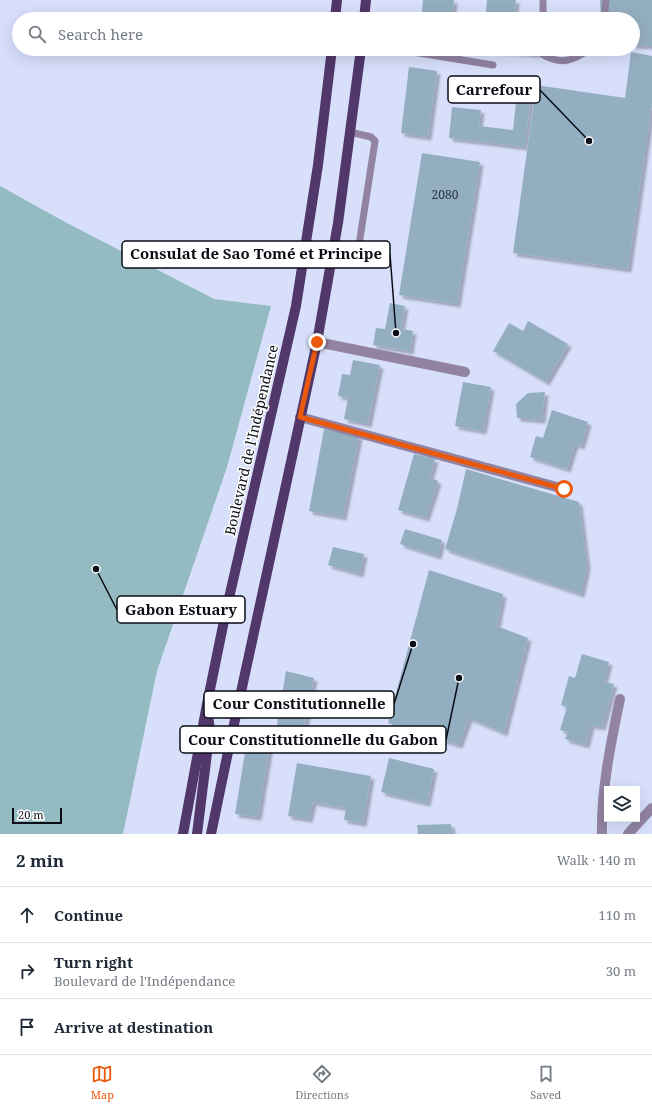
<!DOCTYPE html>
<meta charset="utf-8">
<style>
:root{--surface:#fff;--page:#f6f6f7;--text:#1f2937;--muted:#747a83;--line:#e0e1e3;--accent:#ea580c}
body{margin:0;font-family:"Noto Serif",serif;background:var(--page);color:var(--text)}
.controls{position:absolute;right:12px;bottom:12px;display:grid;overflow:hidden;border-radius:0px;box-shadow:0 4px 16px #0002}
.controls button{width:36px;height:36px;display:grid;place-items:center;padding:0;border:0;border-bottom:1px solid var(--line);background:var(--surface);color:var(--text);font:20px sans-serif}
.scale{position:absolute;left:12px;bottom:10px;width:50px;box-sizing:border-box;padding-left:4px;border:2px solid #0a0d16;border-top:0;font-size:11px;line-height:14px;white-space:nowrap;color:#0a0d16;-webkit-text-stroke:3px #fff;paint-order:stroke}
.stop{position:absolute;width:12px;height:12px;margin:-9px;border:3px solid #ea580c;border-radius:50%;background:#fff}
.stop.end{background:#ea580c;border-color:#fff;box-shadow:0 1px 4px #0008}
.list{margin:0;padding:0;list-style:none}
h2{display:flex;justify-content:space-between;align-items:center;height:52px;margin:0;padding:0 16px;font-size:17px}
h2 small{font-size:13px;font-weight:400;color:var(--muted)}
.list li{display:grid;grid-template-columns:26px 1fr auto;gap:12px;align-items:center;box-sizing:border-box;height:56px;padding:0 16px;border-top:1px solid var(--line)}
.list b{display:block;font-size:15px;white-space:nowrap}
.list p{margin:0;font-size:13px;white-space:nowrap;color:var(--muted)}
.list em{font-size:13px;font-style:normal;color:var(--muted)}
.icon{flex:none;width:22px;height:22px;fill:none;stroke:currentColor;stroke-width:2;stroke-linecap:round;stroke-linejoin:round}
.map{position:relative;flex:none;width:652px;height:834px;overflow:hidden}
.search{position:absolute;background:var(--surface);box-shadow:0 4px 16px #0002;left:12px;right:12px;top:12px;height:44px;display:flex;align-items:center;gap:10px;box-sizing:border-box;padding:0 14px;border-radius:22px;color:var(--muted);font-size:15px}
.sheet{height:220px;background:var(--surface)}
nav{display:flex;justify-content:space-around;align-items:center;box-sizing:border-box;height:56px;border-top:1px solid var(--line);background:var(--surface);font-size:11px;color:var(--muted)}
nav a{display:grid;justify-items:center;gap:2px}
nav .on{color:var(--accent)}
.map>svg:first-child{display:block}
</style>
<div class="map">
<svg width="652" height="834" viewBox="0 0 652 834">
<defs>
<filter id="shadow"><feDropShadow dx="3.5" dy="3.5" stdDeviation="1" flood-color="#0004"/></filter>
</defs>
<rect width="100%" height="100%" fill="#d7dffb"/>
<polygon fill="#93bbc1" points="0,186 65,222 214,299 271,306 227,467 157,671 123,834 0,834"/>
<g fill="#94aec1" filter="url(#shadow)">
<polygon points="423,0 454,0 452,19 421,19"/>
<polygon points="487,0 516,0 514,19 485,19"/>
<polygon points="600,0 652,0 652,46 633,45 633,19 601,19"/>
<polygon points="488,49 537,49 536,54 488,50"/>
<polygon points="631,52 652,56 652,104 628,269 513,253 536,85 625,98"/>
<polygon points="409,67 437,71 428,137 401,133"/>
<polygon points="517,93 531,95 525,147 449,138 452,107 481,110 479,126 513,130"/>
<polygon points="422,153 480,162 457,304 399,295"/>
<polygon points="390,303 405,306 401,329 413,331 410,351 373,345 376,328 385,329"/>
<polygon points="528,321 568,344 546,382 493,351 509,323 523,331"/>
<polygon points="353,360 380,365 368,424 344,419 348,398 338,396 342,374 350,375"/>
<polygon points="463,382 491,387 483,431 455,426"/>
<polygon points="545,392 542,420 517,418 516,404 528,393"/>
<polygon points="552,410 588,422 581,446 575,444 567,469 530,457 536,436 543,438"/>
<polygon points="324,429 359,436 343,517 309,511"/>
<polygon points="414,454 435,459 430,477 438,481 426,518 398,510"/>
<polygon points="466,469 579,502 587,566 581,594 445,549 457,509"/>
<polygon points="405,529 442,540 438,556 400,544"/>
<polygon points="333,547 364,554 360,574 328,565"/>
<polygon points="429,570 503,594 497,626 528,638 504,733 469,718 459,745 388,723"/>
<polygon points="582,654 609,662 604,682 614,684 602,727 591,725 586,745 565,739 568,732 560,730 567,707 561,705 569,676 575,678"/>
<polygon points="286,671 314,678 304,730 277,725"/>
<polygon points="247,740 270,745 258,817 235,814"/>
<polygon points="389,758 434,769 427,803 381,792"/>
<polygon points="297,763 371,776 363,823 344,820 346,808 313,802 309,819 288,816"/>
<polygon points="451,824 453,834 418,834 417,825"/>
</g>
<g fill="none" stroke-linecap="round" stroke-linejoin="round">
<g stroke="#9183a1" stroke-width="7">
<polyline points="543,0 543,19"/>
<polyline points="604,19 606,0"/>
<polyline points="394,49 493,65"/>
<path d="M543 49V55C562 65 573 61 590 49"/>
<polyline points="350,132 371,137 375,141 357,258"/>
</g>
<g stroke="#9183a1" stroke-width="10">
<polyline points="317,342 465,372"/>
<polyline points="300,417 564,489"/>
<path d="M602 834C601 790 611 742 620 699"/>
</g>
<polyline stroke="#9183a1" stroke-width="10" points="628,834 652,808"/>
<g stroke="#51376a" stroke-width="10">
<polyline points="335,19 337,0"/>
<polyline points="364,19 366,0"/>
<polyline points="183,834 207,704 226,611 296,306 318,165 332,49"/>
<polyline points="197,834 210,729 208,716"/>
<polyline points="211,834 228,752 317,342 338,223 361,49"/>
</g>
</g>
<g fill="none" stroke-linecap="round" stroke-linejoin="round">
<polyline stroke="#ea580c" stroke-width="5" points="317,342 300,417 564,489"/>
</g>
<g text-anchor="middle" dominant-baseline="central" stroke-width="3" stroke-linejoin="round" paint-order="stroke">
<g font-size="12" fill="#2c3541">
<text x="445" y="194">2080</text>
</g>
<g font-size="14" fill="#0a0d16" stroke="#fff">
<text transform="translate(251 440) rotate(-77)">Boulevard de l'Indépendance</text>
</g>
</g>
<path fill="none" stroke="#0a0d16" stroke-width="1.5" d="M589 141L540 90M396 333L390 254M96 569L117 610M413 644L394 704M459 678L446 740"/>
<g fill="#0a0d16" stroke="#fff" stroke-width="1.5">
<circle cx="589" cy="141" r="4"/>
<circle cx="396" cy="333" r="4"/>
<circle cx="96" cy="569" r="4"/>
<circle cx="413" cy="644" r="4"/>
<circle cx="459" cy="678" r="4"/>
</g>
<g fill="#fff" stroke="#0a0d16" stroke-width="1.5">
<rect x="448" y="76" width="92" height="27" rx="4"/>
<rect x="122" y="241" width="268" height="27" rx="4"/>
<rect x="117" y="596" width="128" height="27" rx="4"/>
<rect x="204" y="691" width="190" height="27" rx="4"/>
<rect x="180" y="726" width="266" height="27" rx="4"/>
</g>
<g font-size="15" text-anchor="middle" font-weight="bold" fill="#0a0d16">
<text x="494" y="95">Carrefour</text>
<text x="256" y="259">Consulat de Sao Tomé et Principe</text>
<text x="181" y="615">Gabon Estuary</text>
<text x="299" y="709">Cour Constitutionnelle</text>
<text x="313" y="745">Cour Constitutionnelle du Gabon</text>
</g>
</svg>
<div class="controls">
<button><svg class="icon" aria-label="layers" viewBox="0 0 24 24"><path d="M12 4l9 5-9 5-9-5zM3 14l9 5 9-5"/></svg></button>
</div>
<div class="scale">20 m</div>
<div class="stop" style="left:564px;top:489px"></div>
<div class="stop end" style="left:317px;top:342px"></div>
<div class="search"><svg class="icon" aria-label="search" viewBox="0 0 24 24"><circle cx="10" cy="10" r="6"/><path d="M15 15l6 6"/></svg>Search here</div>
</div>
<section class="sheet">
<h2>2 min<small>Walk · 140 m</small></h2>
<ul class="list">
<li><svg class="icon" aria-label="ahead" viewBox="0 0 24 24"><path d="M12 20V5M6 11l6-6 6 6"/></svg><div><b>Continue</b></div><em>110 m</em></li>
<li><svg class="icon" aria-label="right" viewBox="0 0 24 24"><path d="M7 20v-9h11M14 6l5 5-5 5"/></svg><div><b>Turn right</b><p>Boulevard de l'Indépendance</p></div><em>30 m</em></li>
<li><svg class="icon" aria-label="arrive" viewBox="0 0 24 24"><path d="M6 21V4h12l-3 4 3 4H6"/></svg><div><b>Arrive at destination</b></div></li>
</ul>
</section>
<nav>
<a class="on"><svg class="icon" aria-label="map" viewBox="0 0 24 24"><path d="M3 6l6-2 6 2 6-2v14l-6 2-6-2-6 2zM9 4v14M15 6v14"/></svg>Map</a>
<a><svg class="icon" aria-label="directions" viewBox="0 0 24 24"><path d="M12 3l9 9-9 9-9-9zM9 14v-3h6M13 9l2 2-2 2"/></svg>Directions</a>
<a><svg class="icon" aria-label="saved" viewBox="0 0 24 24"><path d="M7 4h10v16l-5-4-5 4z"/></svg>Saved</a>
</nav>
